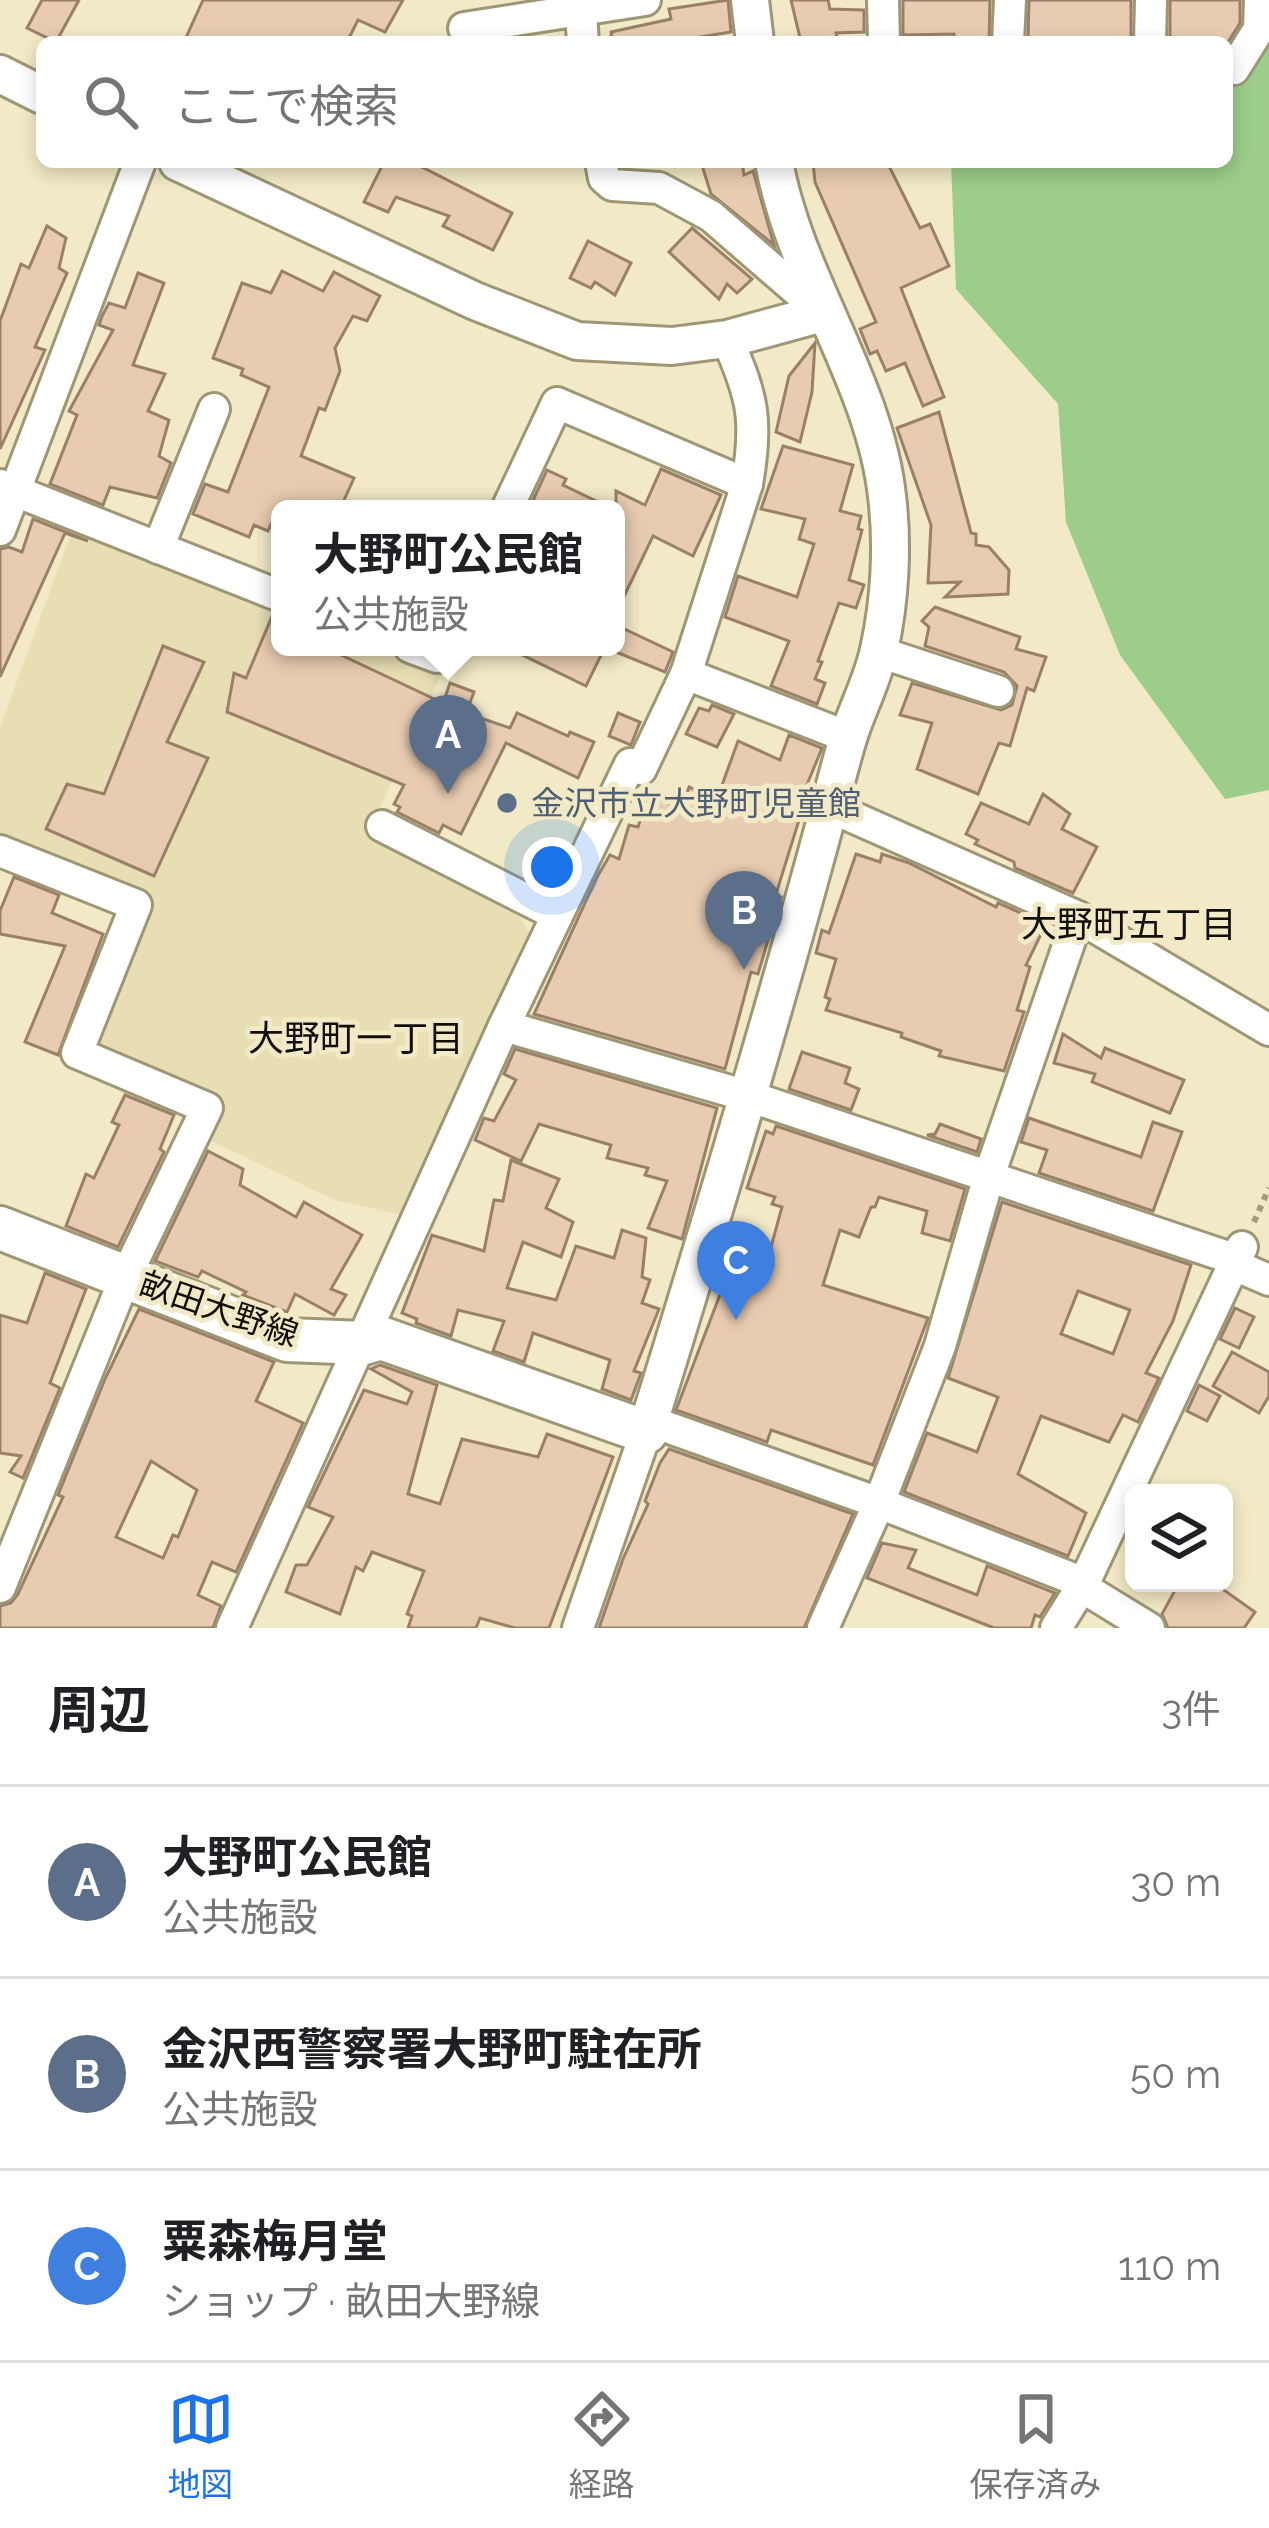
<!DOCTYPE html>
<html lang="ja">
<meta charset="utf-8">
<style>
:root{--surface:#fff;--page:#f2f2f2;--text:#202124;--muted:#757577;--line:#e0e0e0;--accent:#1a73e8}
body{margin:0;font-family:Raleway,"Noto Sans JP",sans-serif;background:var(--page);color:var(--text)}
.controls{position:absolute;right:36px;bottom:36px;display:grid;overflow:hidden;border-radius:18px;box-shadow:0 6px 18px #0003}
.controls button{width:108px;height:108px;display:grid;place-items:center;padding:0;border:0;border-bottom:3px solid var(--line);background:var(--surface);color:var(--text);font:60px sans-serif}
.you{position:absolute;left:552px;top:867px;width:42px;height:42px;margin:-30px;border:9px solid #fff;border-radius:50%;background:#1a73e8;box-shadow:0 0 0 18px #1a73e833}
.badge{display:grid;place-items:center;width:78px;height:78px;border-radius:50%;background:var(--accent);color:#fff;font-size:39px;font-weight:700}
.pin{position:absolute;translate:-50% -99px;filter:drop-shadow(0 3px 6px #0008)}
.pin::after{content:'';position:absolute;top:63px;width:42px;height:36px;background:inherit;clip-path:polygon(0 0,100% 0,50% 100%)}
.popup{position:absolute;left:271px;top:500px;width:354px;height:156px;box-sizing:border-box;display:grid;place-content:center;border-radius:18px;background:var(--surface);filter:drop-shadow(0 3px 9px #0005);font-size:39px;white-space:nowrap;color:var(--muted)}
.popup b{font-size:45px;color:var(--text)}
.popup::after{content:'';position:absolute;left:50%;top:100%;margin-left:-24px;border:24px solid transparent;border-top-color:var(--surface)}
.list{margin:0;padding:0;list-style:none}
h2{display:flex;justify-content:space-between;align-items:center;height:156px;margin:0;padding:0 48px;font-size:51px}
h2 small{font-size:39px;font-weight:400;color:var(--muted)}
.list li{display:grid;grid-template-columns:78px 1fr auto;gap:36px;align-items:center;box-sizing:border-box;height:192px;padding:0 48px;border-top:3px solid var(--line)}
.list b{display:block;font-size:45px;white-space:nowrap}
.list p{margin:0;font-size:39px;white-space:nowrap;color:var(--muted)}
.list em{font-size:39px;font-style:normal;color:var(--muted)}
.icon{flex:none;width:66px;height:66px;fill:none;stroke:currentColor;stroke-width:2;stroke-linecap:round;stroke-linejoin:round}
.map{position:relative;flex:none;width:1269px;height:1628px;overflow:hidden}
.search{position:absolute;background:var(--surface);box-shadow:0 6px 18px #0003;left:36px;right:36px;top:36px;height:132px;display:flex;align-items:center;gap:30px;box-sizing:border-box;padding:0 42px;border-radius:18px;color:var(--muted);font-size:45px}
.sheet{height:732px;background:var(--surface)}
nav{display:flex;justify-content:space-around;align-items:center;box-sizing:border-box;height:168px;border-top:3px solid var(--line);background:var(--surface);font-size:33px;color:var(--muted)}
nav a{display:grid;justify-items:center;gap:6px}
nav .on{color:var(--accent)}
.map>svg:first-child{display:block}
</style>
<div class="map">
<svg width="1269" height="1628" viewBox="0 0 1269 1628">
<rect width="100%" height="100%" fill="#f2eac6"/>
<polygon fill="#e8deb3" points="75,523 280,604 280,647 389,647 444,669 368,833 510,902 534,939 402,1215 335,1200 200,1136 218,1097 96,1049 96,1039 151,897 0,836 0,727"/>
<polygon fill="#9ccd8a" points="1269,0 1269,790 1225,799 1120,655 1066,522 1058,404 956,289 951,162 1227,162 1227,64"/>
<g fill="#e8ccb1" stroke="#9a8068" stroke-width="3" fill-rule="evenodd">
<polygon points="42,0 79,0 56,42 27,28"/>
<polygon points="203,0 403,0 385,32 358,20 347,42 184,42"/>
<polygon points="728,0 731,32 669,42 612,42 611,32 671,19 669,9"/>
<polygon points="791,0 828,0 830,9 864,10 864,32 836,33 838,42 801,42"/>
<polygon points="903,0 990,0 989,42 954,41 954,34 903,35"/>
<polygon points="1029,0 1131,0 1131,42 1028,38"/>
<polygon points="1170,0 1240,0 1240,23 1228,42 1170,42"/>
<polygon points="384,162 412,162 512,213 493,250 443,226 449,216 396,197 388,212 364,202"/>
<polygon points="701,162 742,162 744,175 753,171 774,245 711,194"/>
<polygon points="813,162 887,162 920,228 930,224 949,266 901,288 944,397 923,406 905,363 886,371 877,351 870,354 860,329 876,322 815,182"/>
<polygon points="47,226 66,238 59,268 67,273 35,347 45,350 0,449 0,321 21,264 29,268"/>
<polygon points="692,228 752,279 737,293 727,284 719,299 669,252"/>
<polygon points="588,241 631,263 615,295 595,282 591,288 570,278"/>
<polygon points="282,271 323,291 334,272 380,296 367,321 353,316 335,348 340,371 325,410 319,408 301,456 354,478 340,509 278,509 268,531 254,525 249,537 193,514 205,484 228,492 269,387 241,375 243,369 213,358 242,283 271,293"/>
<polygon points="138,273 164,283 133,365 165,374 148,411 169,420 159,456 171,463 157,498 110,487 103,505 50,484 77,415 69,411 113,330 99,325 102,316 109,303 125,308"/>
<polygon points="815,343 812,392 800,442 776,432 789,376"/>
<polygon points="939,412 971,533 976,534 976,545 989,547 1009,570 1008,594 945,597 960,582 928,583 931,525 897,428"/>
<polygon points="783,446 853,465 840,511 861,516 858,529 862,530 849,580 864,585 856,608 839,603 818,661 822,662 815,679 825,683 817,704 771,686 789,641 725,617 738,576 797,597 814,544 799,539 805,519 761,509"/>
<polygon points="661,469 721,495 693,556 653,536 616,613 616,491 645,505"/>
<polygon points="547,470 566,479 563,485 613,509 529,509"/>
<polygon points="33,519 88,541 65,533 0,677 0,549 9,547 22,552"/>
<polygon points="935,607 1020,637 1016,649 1046,657 1034,691 1027,688 1010,746 999,743 978,794 917,769 932,723 900,715 912,683 1001,710 1012,705 1017,686 1004,672 925,646 929,627 922,621"/>
<polygon points="273,614 280,615 280,647 324,647 443,703 450,683 474,692 466,713 510,728 517,713 568,736 570,732 594,742 578,778 506,743 461,834 443,825 439,833 397,812 400,807 394,804 404,785 227,712 234,673 246,678"/>
<polygon points="616,625 673,652 665,672 616,652"/>
<polygon points="163,646 204,662 167,742 208,758 154,876 46,829 67,784 104,794"/>
<polygon points="506,647 605,647 586,686"/>
<polygon points="712,705 734,714 717,747 686,734 699,708 709,711"/>
<polygon points="618,713 640,722 631,745 609,736"/>
<polygon points="789,735 822,748 806,787 809,788 776,894 781,897 761,931 770,933 758,974 751,972 725,1069 534,1014 596,879 610,855 619,859 629,825 638,827 648,796 682,808 689,787 717,799 738,741 780,760"/>
<polygon points="1043,794 1070,814 1062,829 1097,847 1073,893 1015,868 1014,862 975,844 978,840 966,834 981,803 1029,824"/>
<polygon points="856,854 880,862 882,854 909,863 996,907 998,903 1046,924 1026,965 1030,967 1017,1010 1024,1012 1004,1071 939,1056 941,1051 901,1037 902,1033 826,1010 830,999 825,997 836,959 816,953 822,930 829,933"/>
<polygon points="14,877 59,895 52,913 103,934 58,1055 25,1042 65,946 0,934 0,911"/>
<polygon points="1063,1034 1101,1058 1105,1048 1184,1080 1170,1113 1092,1082 1095,1074 1054,1063"/>
<polygon points="515,1049 717,1108 682,1239 648,1228 667,1181 645,1175 648,1168 607,1158 611,1145 539,1124 521,1161 475,1140 484,1118 494,1121 516,1080 504,1074"/>
<polygon points="802,1052 850,1068 845,1083 859,1089 851,1110 789,1089"/>
<polygon points="125,1095 174,1115 160,1149 164,1152 118,1247 66,1226 86,1174 94,1178 119,1125 112,1122"/>
<polygon points="1029,1118 1141,1157 1153,1122 1182,1132 1153,1211 1039,1173 1047,1150 1021,1142"/>
<polygon points="940,1124 981,1139 977,1152 927,1135 935,1134"/>
<polygon points="776,1126 965,1189 950,1241 922,1233 927,1211 879,1197 875,1207 871,1207 859,1237 840,1230 823,1285 928,1318 873,1465 771,1430 767,1442 676,1410 724,1284 719,1282 728,1253 766,1265 782,1207 772,1204 775,1197 747,1188 766,1131 773,1134"/>
<polygon points="208,1151 243,1169 240,1185 296,1217 304,1202 362,1235 331,1289 346,1295 334,1315 295,1294 287,1312 243,1295 246,1292 202,1271 198,1277 155,1261"/>
<polygon points="511,1160 559,1179 546,1208 573,1222 561,1257 523,1242 507,1288 556,1300 576,1246 614,1258 622,1230 646,1238 642,1277 650,1280 642,1303 659,1309 634,1371 641,1373 631,1400 602,1389 610,1360 533,1333 524,1362 493,1351 504,1321 458,1310 451,1336 416,1323 417,1319 402,1313 432,1235 484,1251 494,1200 503,1201"/>
<path d="M1002 1202 1191 1265 1173 1321 1146 1373 1159 1378 1138 1422 1123 1415 1109 1442 1041 1416 1018 1474 1086 1513 1068 1556 904 1492 927 1433 977 1452 998 1397 948 1378ZM1078 1291 1130 1310 1113 1354 1061 1334Z"/>
<polygon points="45,1273 86,1289 50,1383 60,1388 23,1478 10,1472 21,1456 0,1453 0,1315 27,1323"/>
<polygon points="1235,1308 1254,1317 1239,1348 1220,1339"/>
<path d="M139 1309 274 1362 256 1401 303 1423 236 1572 212 1562 198 1595 221 1606 213 1628H0V1606L11 1603 18 1594 63 1497 58 1495 105 1379ZM151 1461 197 1490 178 1537 173 1535 163 1558 116 1537Z"/>
<polygon points="1232,1352 1269,1372 1269,1396 1259,1413 1213,1386"/>
<polygon points="380,1365 437,1385 408,1494 440,1504 462,1439 538,1457 547,1434 613,1457 549,1628 515,1628 480,1618 476,1628 408,1628 412,1616 407,1614 424,1571 372,1552 363,1571 356,1567 340,1614 286,1592 296,1565 307,1565 333,1517 308,1507 364,1390 407,1404 412,1392 371,1369"/>
<polygon points="1199,1385 1220,1396 1207,1421 1187,1411"/>
<polygon points="669,1449 853,1514 804,1628 599,1628 623,1559 648,1504 645,1501 660,1463"/>
<polygon points="882,1543 916,1550 908,1568 977,1595 987,1566 1055,1593 1040,1617 1035,1615 1031,1628 994,1628 867,1578"/>
<polygon points="1179,1583 1214,1583 1255,1612 1244,1628 1168,1628 1162,1614"/>
</g>
<g fill="none" stroke-linecap="round" stroke-linejoin="round">
<defs>
<g id="minor">
<polyline points="580,0 583,42"/>
<polyline points="883,0 884,42"/>
<polyline points="464,28 645,0"/>
<polyline points="1008,42 1010,0"/>
<polyline points="1150,42 1151,0"/>
<polyline points="1227,68 1234,69 1259,29 1260,0"/>
<polyline points="601,162 604,178 612,185 659,188 711,216 823,313"/>
<polyline points="0,485 280,596"/>
<polyline points="507,509 557,403 747,484"/>
<polyline points="0,530 140,162"/>
<polyline points="158,548 214,409"/>
<polyline points="410,647 437,657 441,647"/>
<polyline points="879,652 998,691"/>
<polyline points="686,674 848,737"/>
<polyline points="830,807 1078,917 1269,1030"/>
<polyline points="382,826 557,915"/>
<polyline points="0,851 136,905 77,1053 207,1108 125,1278 0,1587"/>
<polyline points="504,1026 751,1097 1237,1260"/>
<polyline points="1234,1265 1269,1280"/>
<polyline points="1082,1587 1149,1628"/>
<path d="M232 1628 504 1026 630 764 641 769 686 674 747 484C758 421 753 397 727 339"/>
<polyline points="578,1628 646,1432 664,1426 879,1503 1084,1583"/>
<polyline points="823,1628 879,1503 940,1346 989,1176 1078,917"/>
<polyline points="1056,1628 1084,1583 1242,1247"/>
</g>
<g id="tertiary">
<polyline points="750,0 755,42"/>
<polyline points="0,74 42,95"/>
<polyline points="178,162 475,301 577,341 672,346 727,339 823,313"/>
<path d="M646 1432C709 1229 770 1027 825 823 833 794 840 764 849 735 858 707 873 679 879 650 890 601 893 545 887 496 874 380 795 278 774 162"/>
</g>
<polyline id="secondary" points="0,1228 287,1340 364,1343 381,1338 646,1432"/>
</defs>
<use href="#minor" stroke="#9e9775" stroke-width="36"/>
<use href="#tertiary" stroke="#9e9775" stroke-width="42"/>
<use href="#secondary" stroke="#9e9775" stroke-width="48"/>
<polyline stroke="#a19b80" stroke-width="6" stroke-dasharray="6 6" stroke-linecap="butt" points="1254,1222 1269,1188"/>
<use href="#minor" stroke="#fff" stroke-width="30"/>
<use href="#tertiary" stroke="#fff" stroke-width="36"/>
<use href="#secondary" stroke="#fff" stroke-width="42"/>
</g>
<circle fill="#5c6f8a" stroke="#f2eac6" stroke-width="4.5" cx="507" cy="803" r="12"/>
<g text-anchor="middle" dominant-baseline="central" stroke-width="10" stroke-linejoin="round" paint-order="stroke">
<g font-size="33" fill="#4e5e75" stroke="#f2eac6" text-anchor="start">
<text x="531" y="803">金沢市立大野町児童館</text>
</g>
<g font-size="33" fill="#100d03" stroke="#f2eac6">
<text transform="translate(219 1309) rotate(19)">畝田大野線</text>
</g>
<g font-size="36" fill="#100d03" stroke="#f2eac6">
<text x="1129" y="924">大野町五丁目</text>
<text x="356" y="1038">大野町一丁目</text>
</g>
</g>
</svg>
<div class="controls">
<button><svg class="icon" aria-label="layers" viewBox="0 0 24 24"><path d="M12 4l9 5-9 5-9-5zM3 14l9 5 9-5"/></svg></button>
</div>
<div class="you"></div>
<div class="pin badge" style="left:448px;top:794px;background:#5c6f8a">A</div>
<div class="popup"><b>大野町公民館</b>公共施設</div>
<div class="pin badge" style="left:744px;top:970px;background:#5c6f8a">B</div>
<div class="pin badge" style="left:736px;top:1320px;background:#3f7fe0">C</div>
<div class="search"><svg class="icon" aria-label="search" viewBox="0 0 24 24"><circle cx="10" cy="10" r="6"/><path d="M15 15l6 6"/></svg>ここで検索</div>
</div>
<section class="sheet">
<h2>周辺<small>3件</small></h2>
<ul class="list">
<li><span class="badge" style="background:#5c6f8a">A</span><div><b>大野町公民館</b><p>公共施設</p></div><em>30 m</em></li>
<li><span class="badge" style="background:#5c6f8a">B</span><div><b>金沢西警察署大野町駐在所</b><p>公共施設</p></div><em>50 m</em></li>
<li><span class="badge" style="background:#3f7fe0">C</span><div><b>粟森梅月堂</b><p>ショップ · 畝田大野線</p></div><em>110 m</em></li>
</ul>
</section>
<nav>
<a class="on"><svg class="icon" aria-label="map" viewBox="0 0 24 24"><path d="M3 6l6-2 6 2 6-2v14l-6 2-6-2-6 2zM9 4v14M15 6v14"/></svg>地図</a>
<a><svg class="icon" aria-label="directions" viewBox="0 0 24 24"><path d="M12 3l9 9-9 9-9-9zM9 14v-3h6M13 9l2 2-2 2"/></svg>経路</a>
<a><svg class="icon" aria-label="saved" viewBox="0 0 24 24"><path d="M7 4h10v16l-5-4-5 4z"/></svg>保存済み</a>
</nav>
